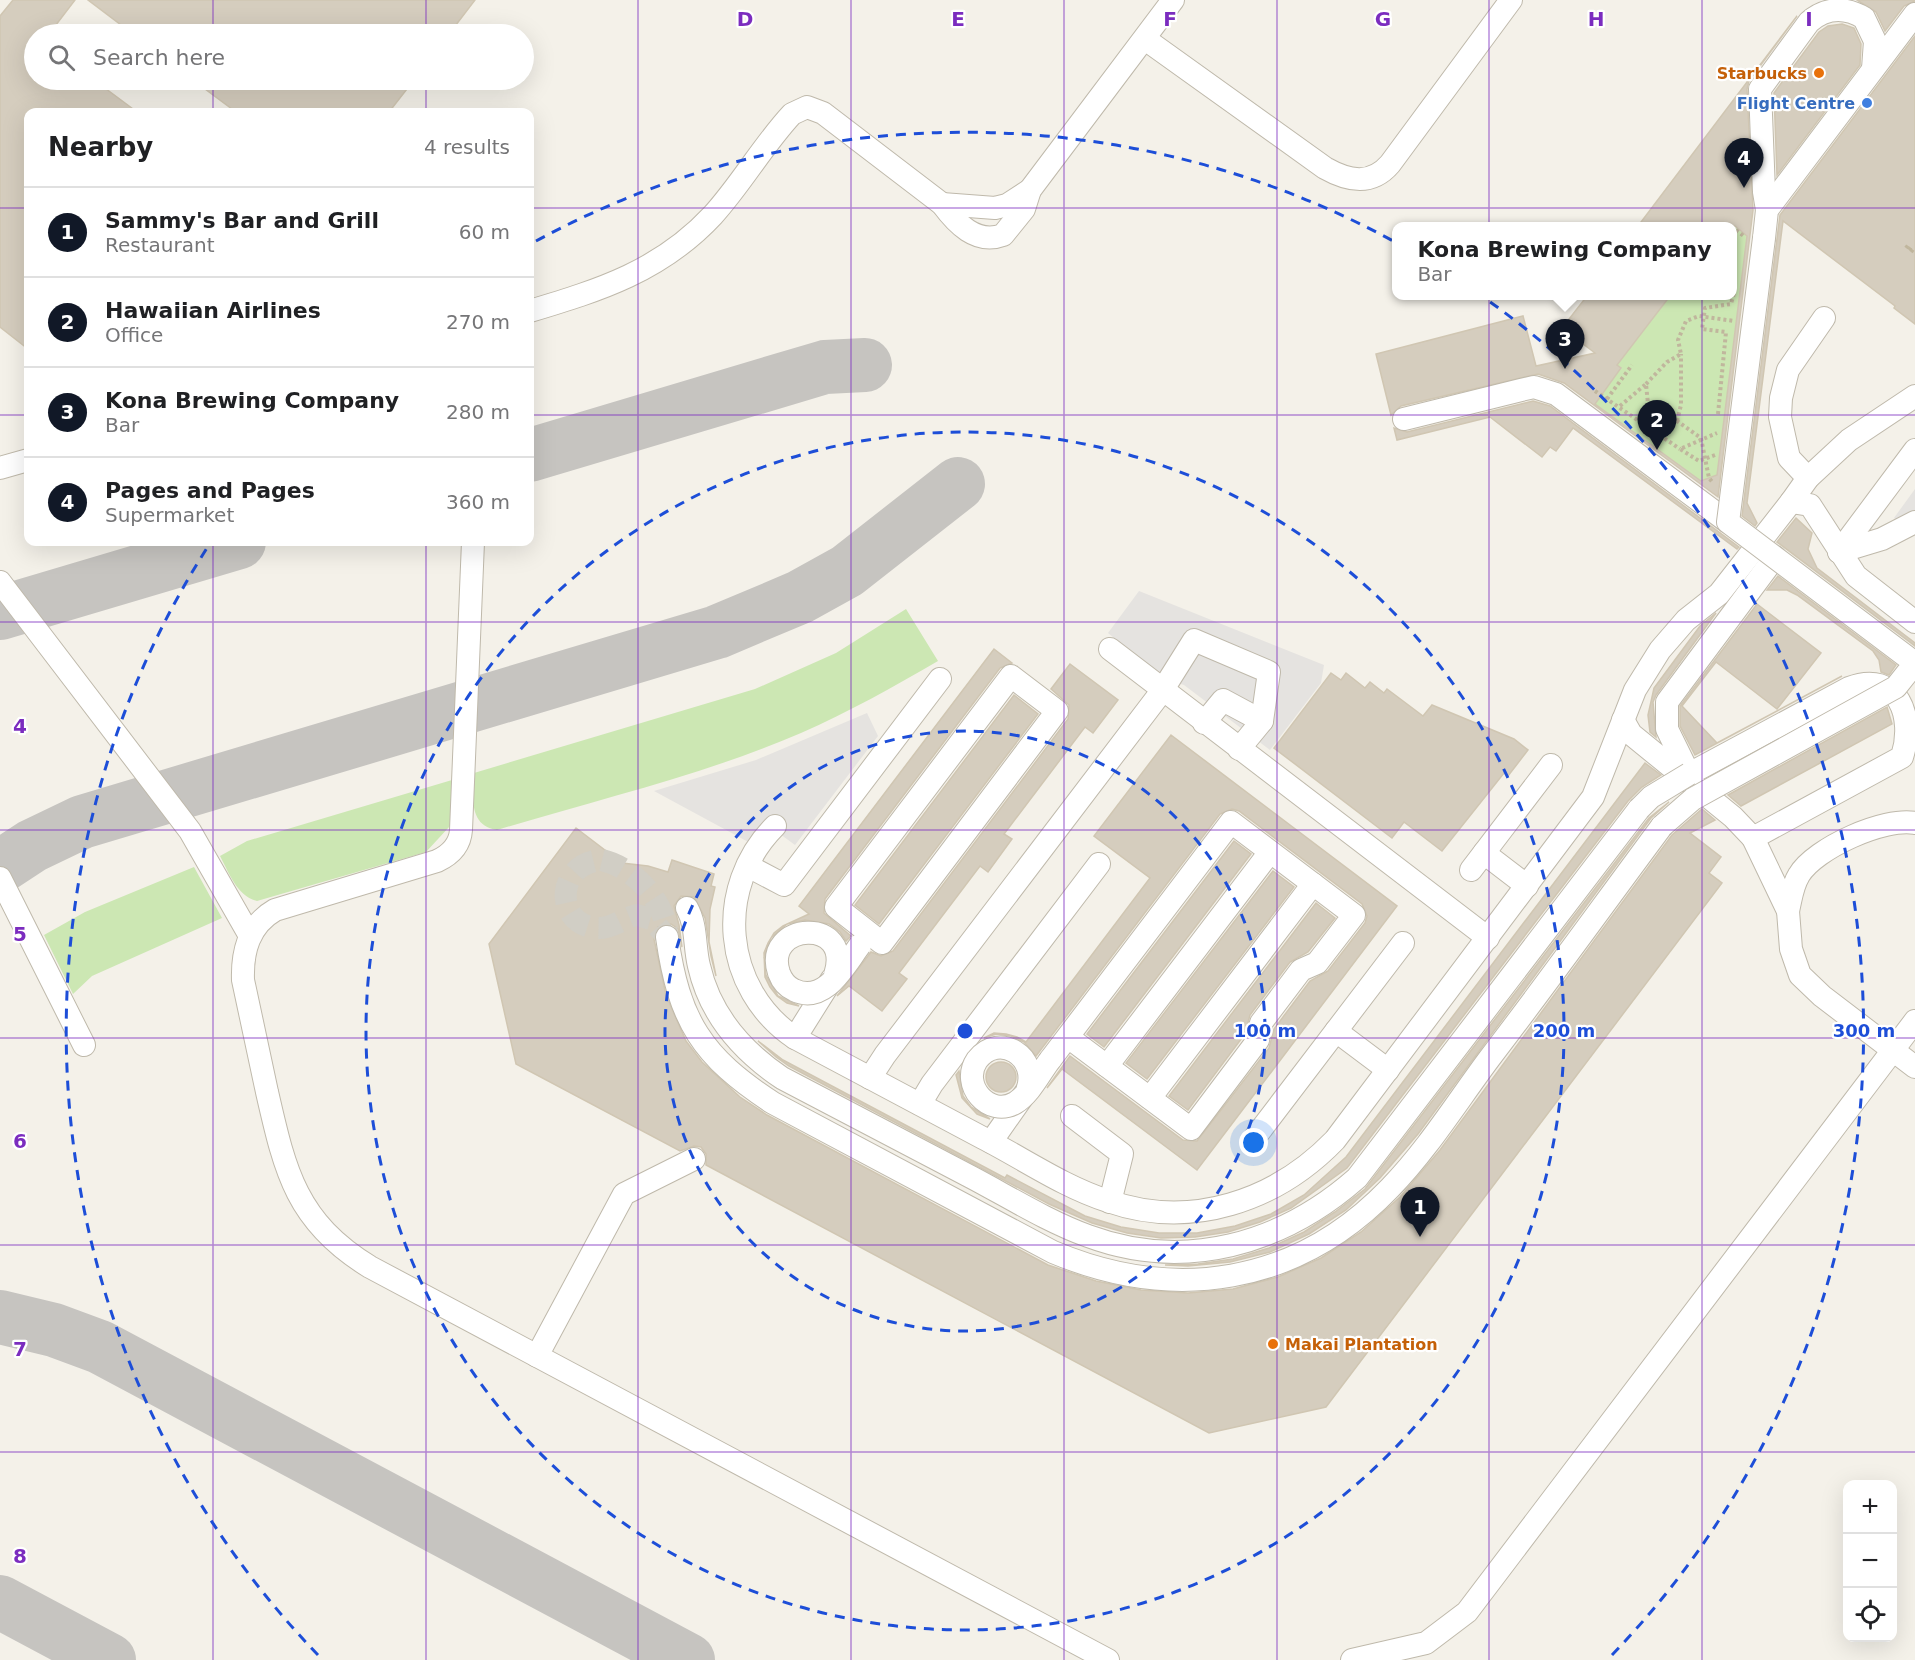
<!DOCTYPE html>
<meta charset="utf-8">
<style>
:root{--surface:#fff;--page:#f6f6f6;--text:#202124;--muted:#757577;--line:#e0e0e0;--accent:#111827}
body{margin:0;font-family:"DejaVu Sans",sans-serif;background:var(--page);color:var(--text)}
.controls{position:absolute;right:18px;bottom:18px;display:grid;overflow:hidden;border-radius:12px;box-shadow:0 6px 24px #0002}
.controls button{width:54px;height:54px;display:grid;place-items:center;padding:0;border:0;border-bottom:2px solid var(--line);background:var(--surface);color:var(--text);font:30px sans-serif}
.you{position:absolute;left:1254px;top:1143px;width:21px;height:21px;margin:-15px;border:4px solid #fff;border-radius:50%;background:#1a73e8;box-shadow:0 0 0 9px #1a73e833}
.badge{display:grid;place-items:center;width:39px;height:39px;border-radius:50%;background:var(--accent);color:#fff;font-size:20px;font-weight:700}
.pin{position:absolute;translate:-50% -50px;filter:drop-shadow(0 2px 3px #0008)}
.pin::after{content:'';position:absolute;top:32px;width:21px;height:18px;background:inherit;clip-path:polygon(0 0,100% 0,50% 100%)}
.popup{position:absolute;left:1392px;top:222px;width:345px;height:78px;box-sizing:border-box;display:grid;place-content:center;border-radius:12px;background:var(--surface);filter:drop-shadow(0 2px 4px #0005);font-size:20px;white-space:nowrap;color:var(--muted)}
.popup b{font-size:22px;color:var(--text)}
.popup::after{content:'';position:absolute;left:50%;top:100%;margin-left:-12px;border:12px solid transparent;border-top-color:var(--surface)}
.list{margin:0;padding:0;list-style:none}
h2{display:flex;justify-content:space-between;align-items:center;height:78px;margin:0;padding:0 24px;font-size:26px}
h2 small{font-size:20px;font-weight:400;color:var(--muted)}
.list li{display:grid;grid-template-columns:39px 1fr auto;gap:18px;align-items:center;box-sizing:border-box;height:90px;padding:0 24px;border-top:2px solid var(--line)}
.list b{display:block;font-size:22px;white-space:nowrap}
.list p{margin:0;font-size:20px;white-space:nowrap;color:var(--muted)}
.list em{font-size:20px;font-style:normal;color:var(--muted)}
.icon{flex:none;width:33px;height:33px;fill:none;stroke:currentColor;stroke-width:2;stroke-linecap:round;stroke-linejoin:round}
.map{position:relative;flex:none;width:1915px;height:1660px;overflow:hidden}
.search{position:absolute;background:var(--surface);box-shadow:0 6px 24px #0002;left:24px;top:24px;width:510px;height:66px;display:flex;align-items:center;gap:15px;box-sizing:border-box;padding:0 21px;border-radius:33px;color:var(--muted);font-size:22px}
.panel{position:absolute;background:var(--surface);box-shadow:0 6px 24px #0002;left:24px;top:108px;width:510px;height:438px;border-radius:12px}
.map>svg:first-child{display:block}
</style>
<div class="map">
<svg width="1915" height="1660" viewBox="0 0 1915 1660">
<rect width="100%" height="100%" fill="#f4f1e9"/>
<g fill="#cce7b3">
<polygon points="1728,222 1747,236 1717,475 1701,481 1595,404 1621,368 1617,365 1667,299 1673,296 1733,296 1733,226 1725,226"/>
<path d="M906 609 938 661C893 687 849 712 801 733 707 774 596 800 497 830 468 826 473 796 474 773L755 689 836 653Z"/>
<path d="M452 780 450 826 426 852 257 901C237 896 229 873 220 856L247 841Z"/>
<polygon points="194,867 222,918 92,976 73,994 44,935 85,912"/>
</g>
<g fill="#e5e3e0">
<polygon points="1915,489 1915,534 1894,518"/>
<polygon points="1139,591 1324,665 1321,683 1270,750 1184,685 1164,679 1108,633"/>
<polygon points="867,713 878,736 795,845 780,834 767,852 654,791 756,760"/>
</g>
<g fill="none" stroke-linecap="round" stroke-linejoin="round">
<g stroke="#c6c4c0" stroke-width="54">
<polyline points="530,455 825,367 865,365"/>
<polyline points="0,613 239,542"/>
<polyline points="0,867 32,846 82,822 717,632 800,597 847,571 958,484"/>
<polyline points="0,1317 54,1330 100,1347 688,1660"/>
<polyline points="0,1602 109,1660"/>
</g>
</g>
<g fill="#d5cdbe" stroke="#d0c6b2" stroke-width="1.5">
<polygon points="13,0 75,0 49,34 34,34 34,80 94,80 137,112 28,112 28,349 0,327 0,16"/>
<polygon points="88,0 475,0 449,34 133,34"/>
<polygon points="1857,0 1915,0 1915,1 1904,6 1885,31 1876,12"/>
<polygon points="1797,16 1749,81 1747,89 1753,210 1718,497 1564,383 1538,374 1401,406 1391,415 1376,354 1523,316 1536,366 1595,353 1562,328 1587,296 1670,296 1617,365 1621,368 1595,404 1701,481 1717,475 1747,236 1735,226 1638,226"/>
<polygon points="1842,24 1854,28 1861,44 1860,65 1777,175 1774,93 1819,32 1828,26"/>
<polygon points="1915,36 1915,324 1894,308 1895,306 1783,221 1747,503 1757,523 1755,526 1742,516 1780,215"/>
<polygon points="193,80 414,80 389,112 236,112"/>
<polygon points="1533,401 1550,406 1739,547 1737,549 1573,428 1556,451 1550,447 1542,457 1490,417 1397,440 1394,428 1407,432"/>
<polygon points="1796,518 1812,533 1808,549 1817,568 1915,643 1915,646 1777,542"/>
<polygon points="1778,576 1896,665 1889,675 1881,672 1879,660 1873,651 1797,595 1787,590 1767,590"/>
<polygon points="1757,604 1821,653 1777,709 1716,662 1682,706 1717,743 1842,676 1695,755 1680,726 1680,706"/>
<polygon points="1716,613 1656,695 1653,702 1656,737 1650,732 1648,715 1654,688 1700,626"/>
<polygon points="994,649 1012,663 1000,668 825,899 824,913 851,936 846,941 840,932 829,924 805,920 787,924 771,938 764,957 766,975 778,996 799,1006 787,1003 777,996 770,987 765,977 764,953 768,943 774,933 783,926 809,914 799,906"/>
<polygon points="1070,664 1118,700 1093,733 1085,727 1004,834 1012,839 988,872 980,866 899,973 907,979 882,1011 849,986 837,996 871,952 881,956 893,951 1068,719 1069,705 1051,689"/>
<polygon points="1331,673 1341,680 1346,673 1365,688 1370,682 1384,693 1387,689 1423,716 1432,705 1514,739 1528,750 1508,776 1504,773 1442,851 1404,822 1392,838 1274,748"/>
<polygon points="1014,695 1038,714 879,924 855,905"/>
<polygon points="1887,707 1892,724 1741,806 1728,795"/>
<polygon points="1171,735 1397,906 1197,1170 1062,1069 1047,1088 1070,1056 1183,1140 1197,1141 1269,1048 1274,1029 1310,981 1328,971 1365,923 1367,916 1362,904 1239,811 1232,809 1220,814 1036,1056 1024,1042 1011,1036 996,1034 984,1038 994,1033 1006,1034 1017,1037 1026,1042 1150,878 1094,836"/>
<polygon points="1645,763 1661,775 1642,787 1628,801 1347,1168 1291,1208 1260,1222 1228,1232 1195,1237 1161,1238 1127,1233 1092,1223 1049,1204 789,1066 776,1057 758,1041 783,1060 1005,1178 1007,1175 1085,1216 1121,1227 1159,1233 1197,1233 1235,1226 1271,1214 1304,1195 1346,1157"/>
<polygon points="1669,802 1651,818 1418,1134 1380,1178 1346,1210 1309,1234 1270,1252 1230,1262 1188,1266 1165,1265 1198,1264 1233,1259 1269,1248 1304,1232 1335,1212 1365,1189 1649,818"/>
<polygon points="1702,809 1715,820 1690,833 1721,857 1709,873 1722,883 1326,1407 1209,1433 706,1165 706,1154 701,1147 694,1146 680,1151 516,1064 489,944 576,828 622,863 648,866 668,872 672,860 714,874 711,886 715,887 710,909 709,942 716,976 711,956 705,918 694,897 681,896 674,906 679,925 682,947 678,929 671,924 658,927 654,939 666,995 686,1041 702,1062 740,1097 767,1115 1048,1265 1096,1281 1141,1290 1188,1293 1233,1289 1278,1277 1321,1258 1361,1232 1400,1197 1440,1150 1672,835"/>
<polygon points="1234,841 1251,854 1104,1047 1087,1034"/>
<polygon points="1273,871 1294,887 1147,1079 1126,1063"/>
<polygon points="1316,903 1335,918 1308,952 1290,962 1250,1015 1245,1034 1188,1110 1169,1096"/>
<circle cx="1001" cy="1077" r="15"/>
<polygon points="959,1071 963,1096 971,1107 990,1119 977,1114 962,1098 956,1075"/>
</g>
<g fill="none" stroke-linecap="round" stroke-linejoin="round">
<path stroke="#d1cec5" stroke-width="22" stroke-dasharray="22 11" stroke-linecap="butt" d="M602 860C635 868 667 903 667 937L651 919 637 915C623 918 612 929 597 928 554 925 555 863 602 860Z"/>
<defs>
<g id="minor">
<path d="M1145 39 1325 168C1348 181 1371 186 1390 164L1511 0"/>
<polyline points="942,204 995,208 1007,205 1030,190"/>
<path d="M1767 210 1764 192 1760 89 1809 22C1826 7 1846 7 1864 18L1875 41 1873 69"/>
<polyline points="1764,238 1767,210 1915,14"/>
<path d="M530 311C600 290 661 271 713 215 742 183 763 145 792 114L807 107 823 113 942 204C956 223 976 245 1003 235L1024 209 1030 190 1173 0"/>
<polyline points="1915,396 1849,440 1808,478 1791,502 1810,505 1856,576 1915,622"/>
<polyline points="1404,419 1521,390 1534,387 1556,394 1728,522"/>
<polyline points="0,468 28,460"/>
<polyline points="1808,478 1789,458 1780,417 1781,398 1788,370 1824,318"/>
<path d="M473 542 461 830C460 845 450 855 437 861L275 910C249 925 242 951 243 980 251 1018 259 1055 267 1092 285 1171 296 1222 370 1267L1108 1660"/>
<polyline points="1839,552 1915,450"/>
<polyline points="1839,552 1882,539 1915,522"/>
<polyline points="0,582 190,831 250,936"/>
<polyline points="1110,649 1488,938"/>
<polygon points="1011,676 1057,711 882,943 836,907"/>
<path d="M1623 720 1631 734 1733 817 1753 838 1902 757C1915 717 1898 669 1849 688L1689 774 1667 729V702L1775 557"/>
<polyline points="1204,723 1223,700 1262,721"/>
<path d="M775 826C714 887 722 989 795 1038 857 1071 920 1104 983 1138 1024 1159 1064 1187 1108 1201 1191 1230 1276 1201 1335 1140L1593 797 1635 690 1660 650 1686 620 1719 594 1791 502"/>
<polyline points="1753,838 1788,911 1791,949 1800,975 1822,996 1915,1067"/>
<polyline points="1484,853 1527,886"/>
<polyline points="748,866 784,885 940,679"/>
<polyline points="1471,870 1551,765"/>
<polyline points="0,878 84,1045"/>
<path d="M687 908C697 926 694 946 699 966 710 1015 742 1051 782 1078 845 1111 908 1144 971 1177 1009 1197 1047 1221 1088 1236 1185 1272 1282 1244 1357 1178L1639 809"/>
<path d="M1788 911C1791 899 1792 886 1799 875 1815 848 1885 817 1915 823"/>
<path d="M667 937C679 1021 702 1057 773 1103L1053 1252C1174 1303 1297 1285 1390 1188 1427 1150 1457 1102 1489 1059 1548 982 1604 904 1662 826"/>
<polyline points="1336,1031 1388,1070"/>
<polyline points="795,1038 832,979"/>
<polyline points="1050,1060 1231,822 1354,915 1317,963 1301,970 1261,1023 1258,1040 1191,1129 1068,1037"/>
<polyline points="1107,1066 1270,852"/>
<polyline points="870,1078 885,1055 1162,691 1194,640 1269,672 1262,721 1239,749"/>
<polyline points="1150,1098 1313,884"/>
<polyline points="920,1104 932,1084 1099,864"/>
<polyline points="1072,1116 1122,1154 1110,1202"/>
<polyline points="1253,1140 1403,943"/>
<polyline points="991,1142 1026,1092"/>
<polyline points="537,1356 624,1194 694,1159"/>
<polyline points="1352,1660 1426,1643 1467,1612 1915,1021"/>
</g>
</defs>
<use href="#minor" stroke="#bfb9ab" stroke-width="24"/>
<g stroke="#c0b69d" stroke-width="4" stroke-dasharray="3 3" stroke-linecap="butt">
<polyline points="1736,230 1745,237"/>
<polyline points="1906,248 1909,244"/>
<polyline points="1909,250 1912,246"/>
<polyline points="1911,252 1914,248"/>
<polyline points="1646,384 1667,362 1681,354 1678,340 1686,321 1699,316 1734,321"/>
<polyline points="1595,391 1680,449"/>
<polyline points="1607,399 1632,365"/>
<polyline points="1620,406 1646,384 1648,404 1659,416 1664,421 1677,421 1701,438 1709,478 1713,483"/>
<polyline points="1718,414 1726,332 1702,329 1705,308 1731,304 1735,289"/>
<polyline points="1677,421 1681,405 1681,354"/>
<polyline points="1715,455 1699,461 1680,449 1717,433"/>
</g>
<use href="#minor" stroke="#fff" stroke-width="22"/>
<defs>
<g id="minor-bridge">
<polyline points="1639,809 1651,797 1689,774"/>
<polyline points="1662,826 1693,799 1896,687 1915,663 1728,522 1764,238"/>
<path d="M835 975C854 916 762 922 779 973 782 981 787 987 794 990 825 1005 845 965 860 945"/>
<path d="M1027 1091C1040 1057 999 1031 977 1060 960 1085 989 1118 1015 1103 1030 1094 1040 1073 1050 1060"/>
</g>
</defs>
<use href="#minor-bridge" stroke="#bfb9ab" stroke-width="24" stroke-linecap="butt"/>
<use href="#minor-bridge" stroke="#fff" stroke-width="22"/>
</g>
<path fill="none" stroke="#7b2cbf" stroke-width="1.5" stroke-opacity="0.55" d="M213 0V34M426 0V34M638 0V1660M851 0V1660M1064 0V1660M1277 0V1660M1489 0V1660M1702 0V1660M213 80V112M426 80V112M0 208H28M530 208H1915M0 415H28M530 415H1915M213 542V1660M426 542V1660M0 622H1915M0 830H1915M0 1038H1915M0 1245H1915M0 1452H1915"/>
<g fill="none" stroke="#1d4ed8" stroke-width="3" stroke-dasharray="10 8">
<circle cx="965" cy="1031" r="300"/>
<circle cx="965" cy="1031" r="599"/>
<path d="M318 1655A899 899 0 0 1 207 548M536 241A899 899 0 0 1 1612 1655"/>
</g>
<g fill="#e8710a" stroke="#fff" stroke-width="2">
<circle cx="1819" cy="73" r="6"/>
<circle cx="1273" cy="1344" r="6"/>
</g>
<circle fill="#3f7fe0" stroke="#fff" stroke-width="2" cx="1867" cy="103" r="6"/>
<g text-anchor="middle" dominant-baseline="central" stroke-width="4.5" stroke-linejoin="round" paint-order="stroke">
<g font-size="16" font-weight="bold" fill="#c56008" stroke="#fff" text-anchor="end">
<text x="1807" y="73">Starbucks</text>
<text x="1285" y="1344" text-anchor="start">Makai Plantation</text>
</g>
<g font-size="16" font-weight="bold" fill="#366cbe" stroke="#fff" text-anchor="end">
<text x="1855" y="103">Flight Centre</text>
</g>
</g>
<g font-size="20" text-anchor="middle" font-weight="bold" fill="#7b2cbf" stroke="#fff" stroke-width="4.5" stroke-linejoin="round" paint-order="stroke">
<text x="745" y="26">D</text>
<text x="958" y="26">E</text>
<text x="1170" y="26">F</text>
<text x="1383" y="26">G</text>
<text x="1596" y="26">H</text>
<text x="1809" y="26">I</text>
<text x="20" y="733">4</text>
<text x="20" y="941">5</text>
<text x="20" y="1148">6</text>
<text x="20" y="1356">7</text>
<text x="20" y="1563">8</text>
</g>
<circle cx="965" cy="1031" r="9" fill="#1d4ed8" stroke="#fff" stroke-width="3"/>
<g font-size="18" text-anchor="middle" font-weight="bold" fill="#1d4ed8" stroke="#fff" stroke-width="4.5" stroke-linejoin="round" paint-order="stroke">
<text x="1265" y="1037">100 m</text>
<text x="1564" y="1037">200 m</text>
<text x="1864" y="1037">300 m</text>
</g>
</svg>
<div class="controls">
<button>+</button>
<button>−</button>
<button><svg class="icon" aria-label="locate" viewBox="0 0 24 24"><circle cx="12" cy="12" r="6"/><path d="M12 2v4M12 18v4M2 12h4M18 12h4"/></svg></button>
</div>
<div class="you"></div>
<div class="pin badge" style="left:1420px;top:1237px">1</div>
<div class="pin badge" style="left:1657px;top:450px">2</div>
<div class="pin badge" style="left:1565px;top:369px">3</div>
<div class="popup"><b>Kona Brewing Company</b>Bar</div>
<div class="pin badge" style="left:1744px;top:188px">4</div>
<div class="search"><svg class="icon" aria-label="search" viewBox="0 0 24 24"><circle cx="10" cy="10" r="6"/><path d="M15 15l6 6"/></svg>Search here</div>
<section class="panel">
<h2>Nearby<small>4 results</small></h2>
<ul class="list">
<li><span class="badge">1</span><div><b>Sammy's Bar and Grill</b><p>Restaurant</p></div><em>60 m</em></li>
<li><span class="badge">2</span><div><b>Hawaiian Airlines</b><p>Office</p></div><em>270 m</em></li>
<li><span class="badge">3</span><div><b>Kona Brewing Company</b><p>Bar</p></div><em>280 m</em></li>
<li><span class="badge">4</span><div><b>Pages and Pages</b><p>Supermarket</p></div><em>360 m</em></li>
</ul>
</section>
</div>
